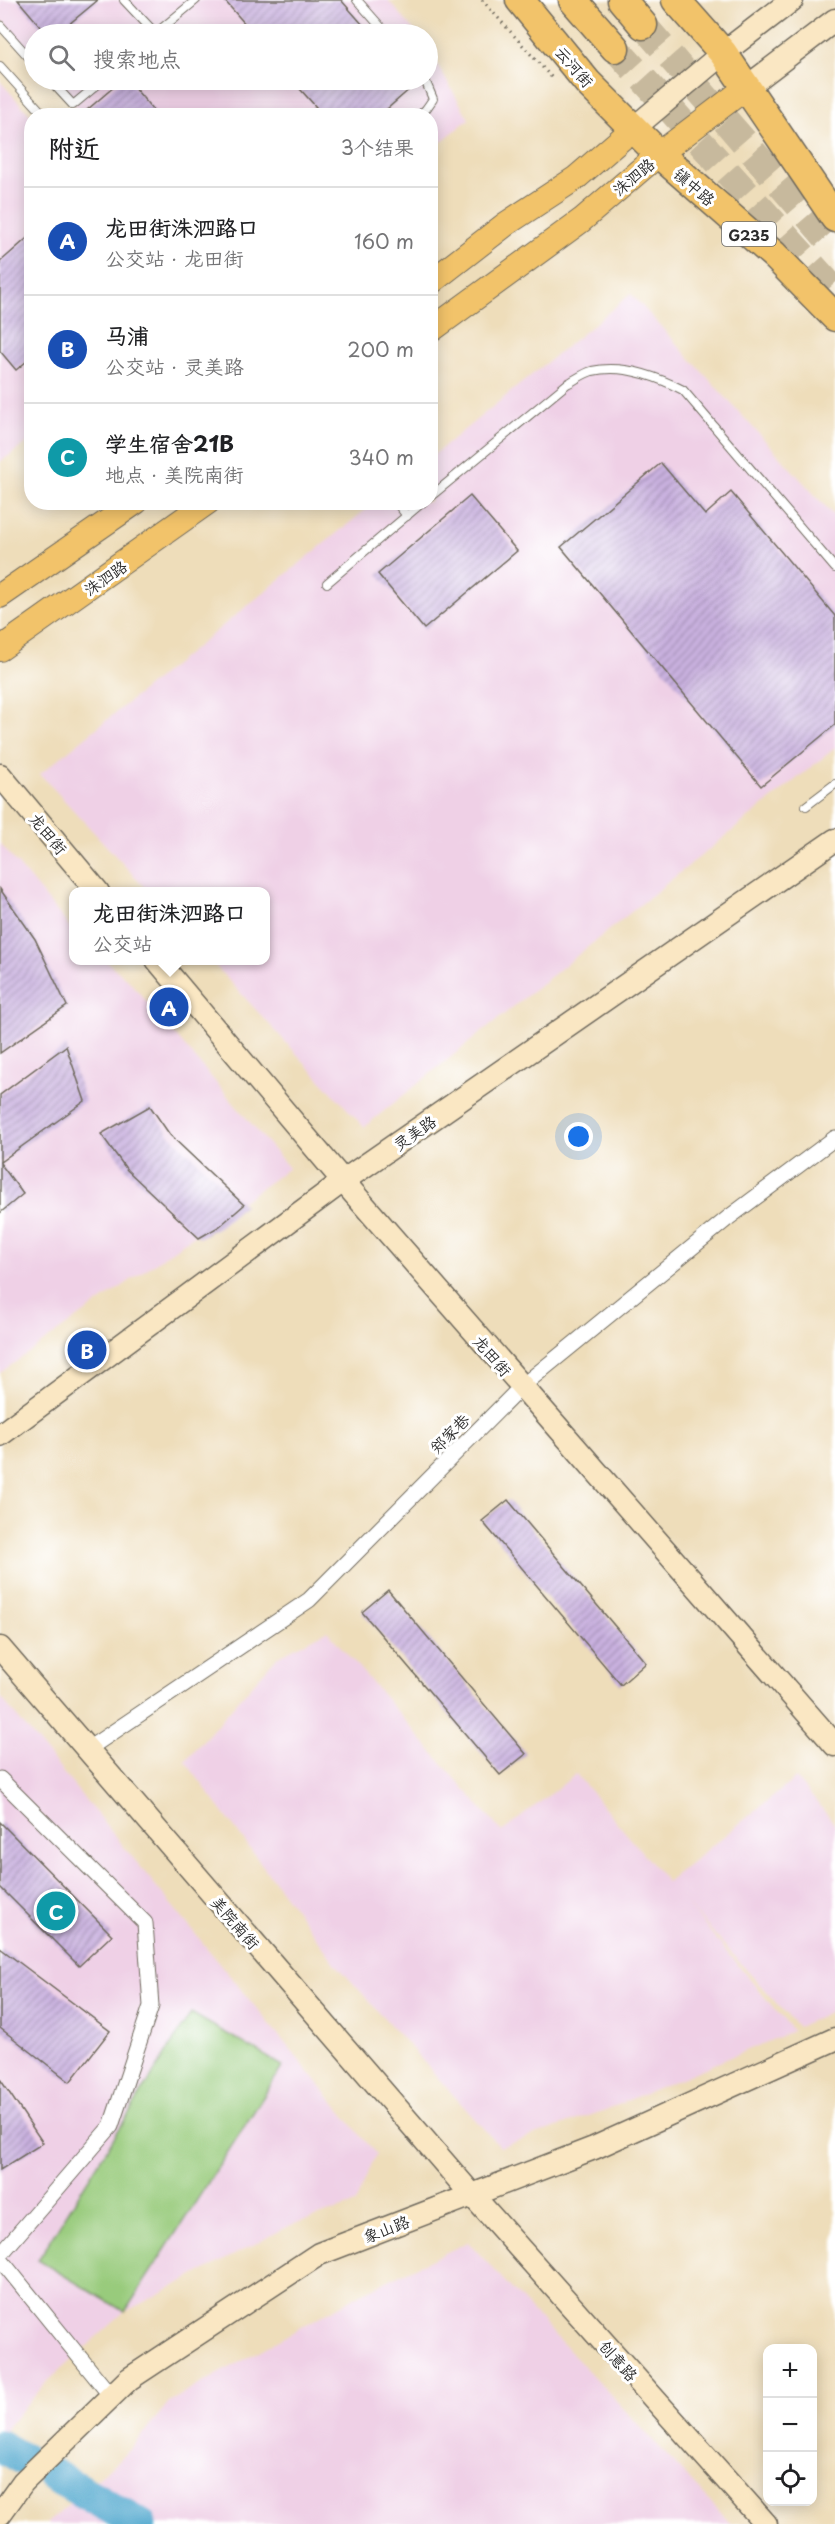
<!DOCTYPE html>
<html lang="zh">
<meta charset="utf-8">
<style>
:root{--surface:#fff;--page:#f6f6f6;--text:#202124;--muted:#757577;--line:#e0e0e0;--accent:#1a73e8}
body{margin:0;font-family:"Playpen Sans","LXGW WenKai TC",sans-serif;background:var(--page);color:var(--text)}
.controls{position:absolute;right:18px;bottom:18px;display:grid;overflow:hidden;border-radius:12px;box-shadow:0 3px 15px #0003}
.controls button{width:54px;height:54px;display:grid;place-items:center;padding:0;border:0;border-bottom:2px solid var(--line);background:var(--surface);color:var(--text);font:30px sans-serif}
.you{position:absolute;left:579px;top:1137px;width:21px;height:21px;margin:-15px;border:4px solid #fff;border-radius:50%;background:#1a73e8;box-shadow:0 0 0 9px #1a73e833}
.badge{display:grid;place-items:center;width:39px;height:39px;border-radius:50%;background:var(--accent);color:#fff;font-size:20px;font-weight:700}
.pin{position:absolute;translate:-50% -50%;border:3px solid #fff;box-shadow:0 2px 6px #0006}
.popup{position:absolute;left:69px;top:887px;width:201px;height:78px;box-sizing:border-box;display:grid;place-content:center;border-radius:12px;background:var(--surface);filter:drop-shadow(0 2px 4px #0005);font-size:20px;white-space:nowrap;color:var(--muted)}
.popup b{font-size:22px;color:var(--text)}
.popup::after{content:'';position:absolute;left:50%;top:100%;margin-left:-12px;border:12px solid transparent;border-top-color:var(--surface)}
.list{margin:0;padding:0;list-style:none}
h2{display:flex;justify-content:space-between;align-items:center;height:78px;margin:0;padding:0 24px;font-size:26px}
h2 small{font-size:20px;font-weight:400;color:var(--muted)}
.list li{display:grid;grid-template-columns:39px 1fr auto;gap:18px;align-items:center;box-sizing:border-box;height:108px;padding:0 24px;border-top:2px solid var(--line)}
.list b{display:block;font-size:22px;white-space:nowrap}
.list p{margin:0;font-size:20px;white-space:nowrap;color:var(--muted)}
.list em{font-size:20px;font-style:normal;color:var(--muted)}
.icon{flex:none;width:33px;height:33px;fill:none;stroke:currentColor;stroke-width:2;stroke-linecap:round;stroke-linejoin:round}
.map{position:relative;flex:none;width:835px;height:2524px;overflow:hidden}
.search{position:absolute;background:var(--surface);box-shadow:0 3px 15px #0003;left:24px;top:24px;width:414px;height:66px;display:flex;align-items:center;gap:15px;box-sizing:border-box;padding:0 21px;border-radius:33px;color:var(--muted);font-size:22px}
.panel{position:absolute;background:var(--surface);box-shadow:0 3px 15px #0003;left:24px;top:108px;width:414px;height:402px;border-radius:24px}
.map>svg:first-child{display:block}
</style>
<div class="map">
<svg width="835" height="2524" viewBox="0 0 835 2524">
<defs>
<pattern id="building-hatch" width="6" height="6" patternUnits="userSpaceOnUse" patternTransform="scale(1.5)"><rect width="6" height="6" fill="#c9b1df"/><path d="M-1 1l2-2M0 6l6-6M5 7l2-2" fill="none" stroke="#a390b5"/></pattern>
</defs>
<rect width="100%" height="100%" fill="#fff"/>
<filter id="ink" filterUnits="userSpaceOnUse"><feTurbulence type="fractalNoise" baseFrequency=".0167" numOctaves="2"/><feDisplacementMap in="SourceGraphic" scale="12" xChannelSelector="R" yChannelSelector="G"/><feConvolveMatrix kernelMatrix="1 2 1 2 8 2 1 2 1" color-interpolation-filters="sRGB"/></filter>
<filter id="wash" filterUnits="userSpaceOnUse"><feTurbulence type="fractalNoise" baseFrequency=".008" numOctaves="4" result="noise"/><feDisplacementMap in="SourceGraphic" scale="24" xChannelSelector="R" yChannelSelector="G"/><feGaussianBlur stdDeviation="1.35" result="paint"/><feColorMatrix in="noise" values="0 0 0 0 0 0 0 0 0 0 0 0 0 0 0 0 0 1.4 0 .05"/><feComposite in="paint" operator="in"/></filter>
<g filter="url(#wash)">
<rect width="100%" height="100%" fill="#eeddba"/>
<g fill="#efd0e6">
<polygon points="0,0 388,0 417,34 34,34 34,58 0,18"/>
<polygon points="428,49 469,119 431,150 430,116 83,115 52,80 428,80"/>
<polygon points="0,81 32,117 31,440 0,462"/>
<polygon points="631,294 835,517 835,748 364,1127 211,961 265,960 265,892 148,891 40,774 374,503 430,502 431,457"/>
<polygon points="0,843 73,931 73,960 106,961 129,981 289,1168 0,1373"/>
<polygon points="327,1631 502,1832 576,1774 667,1882 796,1778 835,1824 835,2009 798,2027 686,1903 793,2031 603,2111 500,2147 335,1963 185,1761 277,1657"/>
<polygon points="0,1696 376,2154 355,2204 291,2225 125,2312 46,2383 0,2435"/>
<polygon points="468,2242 731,2524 46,2524 133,2447 169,2402 360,2294"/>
</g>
<polygon fill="#98cb7b" stroke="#627b53" stroke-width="1.5" points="191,2013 283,2066 125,2312 38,2260"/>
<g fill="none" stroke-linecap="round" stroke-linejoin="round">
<g stroke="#53a9cf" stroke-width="33">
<polyline points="0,2446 23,2459"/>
<polyline points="53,2475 140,2524"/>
</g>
</g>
<g id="blocks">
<g fill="url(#building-hatch)">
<polygon points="18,0 98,0 57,34 47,34"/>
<polygon points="224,0 341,0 371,34 254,34"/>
<polygon points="122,80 128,80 158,116 80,116"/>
<polygon points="292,80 419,80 419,81 379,116 305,116 316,107"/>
<polygon points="32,234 32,357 16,370 0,351 0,262"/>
<polygon points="661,463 705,515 731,492 835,616 835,725 761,786 561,547"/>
<polygon points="470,496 517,551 424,629 378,574"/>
<polygon points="0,889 35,939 67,1006 0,1053"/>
<polygon points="66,1046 85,1101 0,1162 0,1095"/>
<polygon points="150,1106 170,1135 244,1205 220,1226 199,1238 127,1170 101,1134"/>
<polygon points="0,1163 23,1194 0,1213"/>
<polygon points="508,1500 646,1663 621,1685 482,1521"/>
<polygon points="388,1590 526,1754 500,1775 362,1612"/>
<polygon points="0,1822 112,1935 79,1966 0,1887"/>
<polygon points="0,1948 110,2031 70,2082 0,2028"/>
<polygon points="0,2079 43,2143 0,2170"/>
</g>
</g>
</g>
<g filter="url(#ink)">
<use href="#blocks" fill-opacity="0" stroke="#6f695d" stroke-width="1.5"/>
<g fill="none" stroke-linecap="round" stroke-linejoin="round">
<g stroke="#c7b99d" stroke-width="28" stroke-dasharray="28 14" stroke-linecap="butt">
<polyline points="643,25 835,247"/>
<polyline points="615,48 835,291"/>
</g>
<defs>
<g id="lane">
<polyline points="124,0 156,34"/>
<polyline points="357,0 387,34"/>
<polyline points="0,25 34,63"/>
<polyline points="155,34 196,0"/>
<polyline points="0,66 45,116"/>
<polyline points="50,80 73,105 103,80"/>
<polyline points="419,116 426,109 433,99 425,80"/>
<path d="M430 497 567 384C575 380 584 373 592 371 623 364 656 376 683 390L835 568"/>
<polyline points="396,502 407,516"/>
<polyline points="327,583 423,502"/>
<polyline points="806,806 835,784"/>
</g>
<g id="street">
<polyline points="88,1749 309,1600 521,1387 728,1218 835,1138"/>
<polyline points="0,1779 145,1923 151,2006 111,2126 0,2255"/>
<polyline points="0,2259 111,2396"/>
</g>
<g id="secondary">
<polyline points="747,87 835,20"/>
<polyline points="634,128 723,53 792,0"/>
<polyline points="0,775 98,892"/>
<polyline points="157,960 343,1181 835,1745"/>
<polyline points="0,1435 343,1181 835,840"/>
<polyline points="0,1648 472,2195 766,2524"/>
<polyline points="0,2514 23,2482 129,2379 319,2254 594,2148 835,2039"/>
</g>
<g id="primary">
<polyline points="430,283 506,224 576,178 634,128"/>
<polyline points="430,331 582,220 659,154 747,87"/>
<polyline points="0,596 136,502"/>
<polyline points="0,649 208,502"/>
</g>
<g id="highway">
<polyline points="520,0 588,83 659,154 774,255 835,317"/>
<polyline points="573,0 615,48"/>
<polyline points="622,0 643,25"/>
<polyline points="676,0 723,53 835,218"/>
</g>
</defs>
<use href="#lane" stroke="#6f695d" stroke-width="10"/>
<use href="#street" stroke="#6f695d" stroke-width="17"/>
<use href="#secondary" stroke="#6f695d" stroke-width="25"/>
<use href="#primary" stroke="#6f695d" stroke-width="26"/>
<use href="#highway" stroke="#6f695d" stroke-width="31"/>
<polyline stroke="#6f695d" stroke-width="3" stroke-dasharray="1.5 4.5" stroke-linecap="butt" points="482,0 553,79"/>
<use href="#lane" stroke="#fff" stroke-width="8"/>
<use href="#street" stroke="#fff" stroke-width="15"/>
<use href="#secondary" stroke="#fae7c3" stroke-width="22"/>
<use href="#primary" stroke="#f2c36a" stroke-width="24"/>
<use href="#highway" stroke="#f2c36a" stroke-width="28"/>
</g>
</g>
<g text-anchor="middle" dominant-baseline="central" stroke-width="6" stroke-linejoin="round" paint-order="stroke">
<rect fill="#fff" stroke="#6b6b6b" stroke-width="1.5" x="722" y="222" width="54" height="24" rx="4.5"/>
<g font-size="15" font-weight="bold" fill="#2b2b2b">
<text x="749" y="234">G235</text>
</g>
<g font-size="16" fill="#2b2b2b" stroke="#fff">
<text transform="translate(575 66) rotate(49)">云河街</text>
<text transform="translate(633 176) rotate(-40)">洙泗路</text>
<text transform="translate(695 186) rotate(41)">镇中路</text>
<text transform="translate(105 577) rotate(-35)">洙泗路</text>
<text transform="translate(49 833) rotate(50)">龙田街</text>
<text transform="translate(414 1132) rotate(-35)">灵美路</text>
<text transform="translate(493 1355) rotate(49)">龙田街</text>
<text transform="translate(449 1433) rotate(-45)">郑家巷</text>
<text transform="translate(236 1922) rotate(49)">美院南街</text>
<text transform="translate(386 2228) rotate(-21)">象山路</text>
<text transform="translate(619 2360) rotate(48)">创意路</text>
</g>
</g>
</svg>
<div class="controls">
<button>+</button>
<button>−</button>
<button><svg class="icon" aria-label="locate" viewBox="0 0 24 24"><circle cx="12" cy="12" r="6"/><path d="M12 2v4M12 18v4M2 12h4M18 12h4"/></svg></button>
</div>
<div class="you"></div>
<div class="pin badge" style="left:169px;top:1007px;background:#1a4fb4">A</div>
<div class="popup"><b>龙田街洙泗路口</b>公交站</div>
<div class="pin badge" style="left:87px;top:1350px;background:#1a4fb4">B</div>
<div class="pin badge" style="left:56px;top:1911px;background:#0f9aa8">C</div>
<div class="search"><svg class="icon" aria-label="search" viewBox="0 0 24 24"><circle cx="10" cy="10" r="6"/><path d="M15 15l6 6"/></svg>搜索地点</div>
<section class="panel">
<h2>附近<small>3个结果</small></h2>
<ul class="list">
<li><span class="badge" style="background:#1a4fb4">A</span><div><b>龙田街洙泗路口</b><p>公交站 · 龙田街</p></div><em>160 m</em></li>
<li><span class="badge" style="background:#1a4fb4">B</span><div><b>马浦</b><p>公交站 · 灵美路</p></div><em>200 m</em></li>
<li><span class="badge" style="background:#0f9aa8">C</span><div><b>学生宿舍21B</b><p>地点 · 美院南街</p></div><em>340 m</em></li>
</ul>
</section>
</div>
